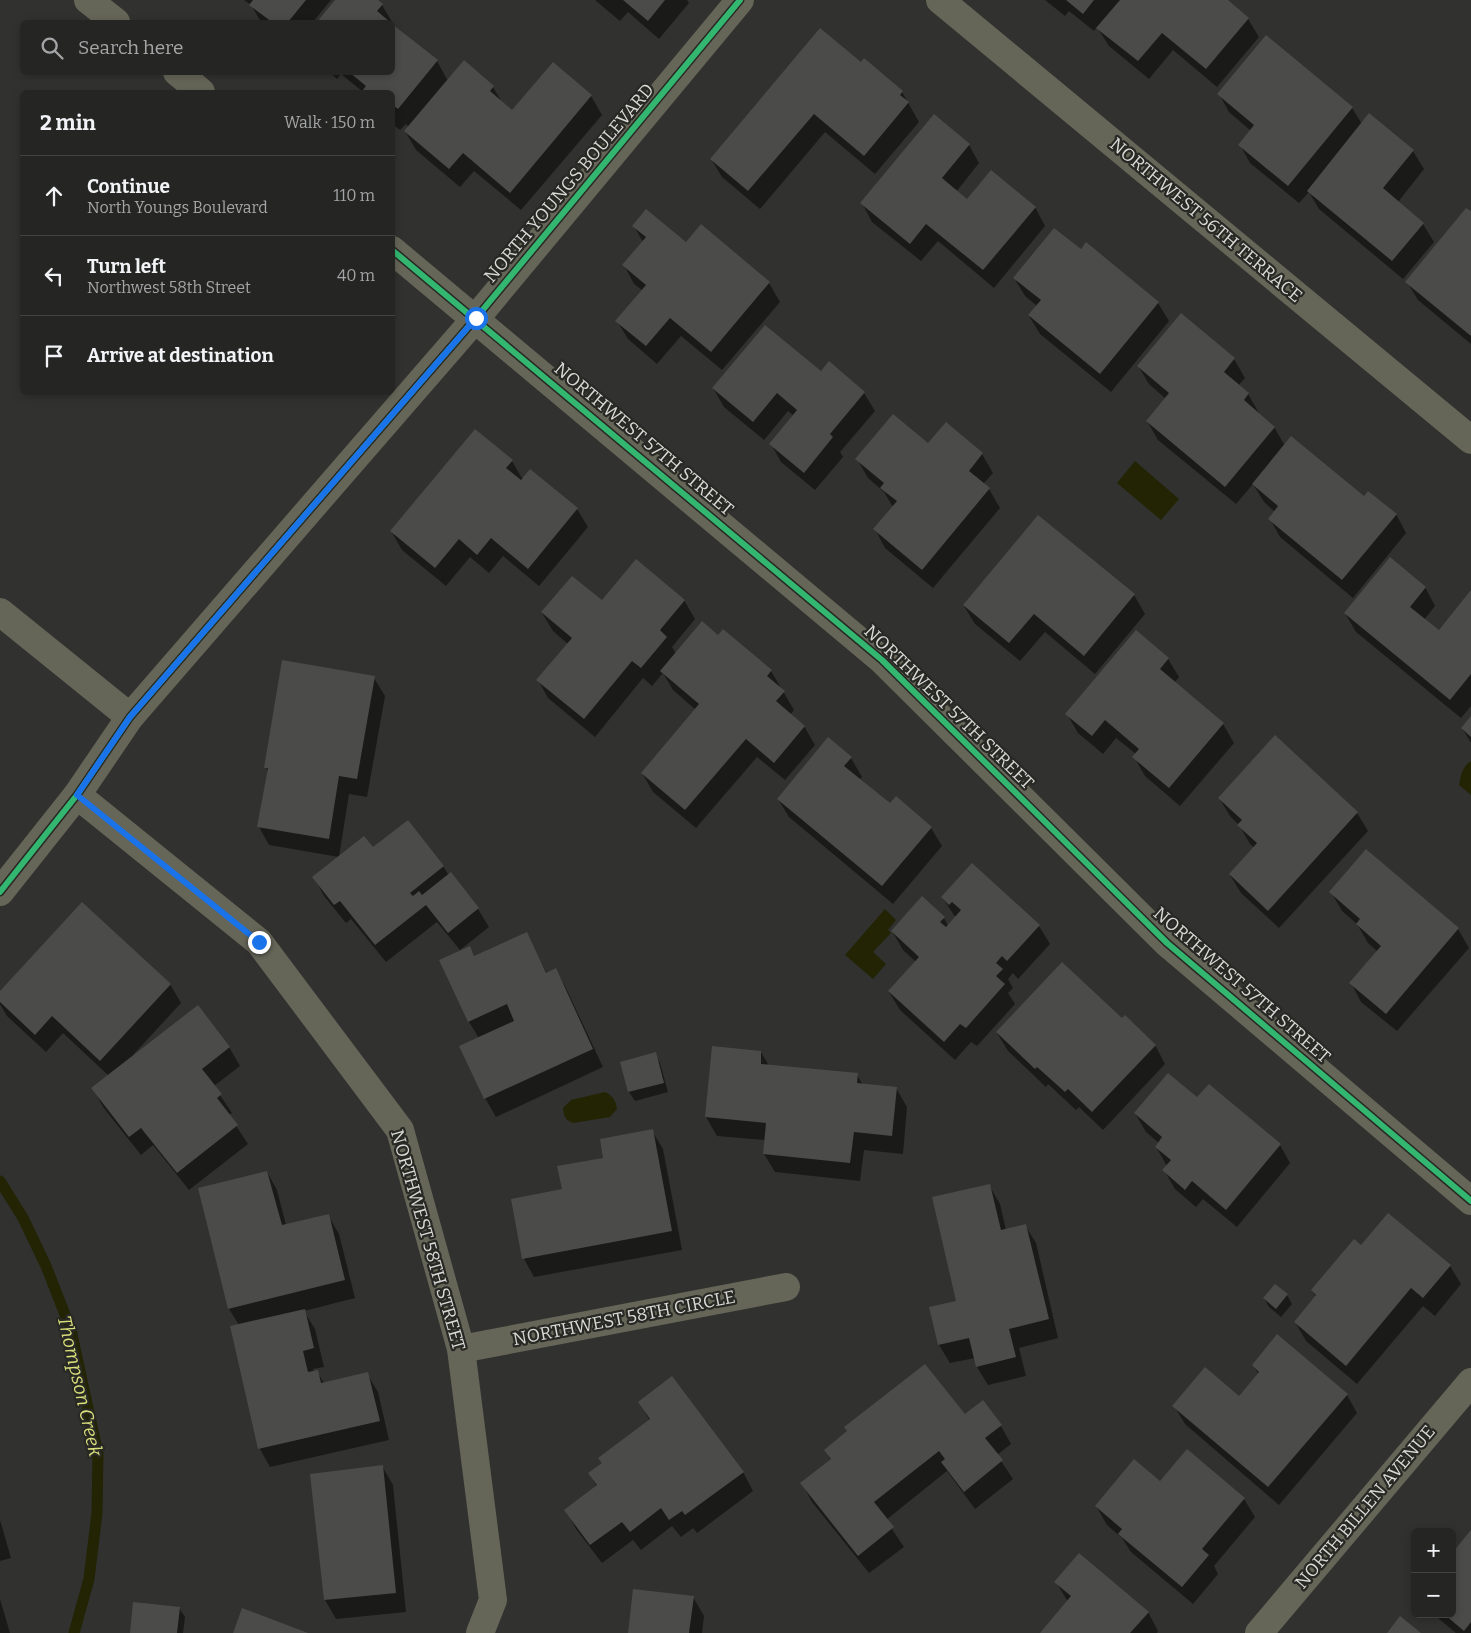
<!DOCTYPE html>
<meta charset="utf-8">
<style>
:root{--surface:#252523;--page:#313130;--text:#f1f3f6;--muted:#a3a5a6;--line:#424241}
body{margin:0;font-family:Bitter,serif;background:var(--page);color:var(--text)}
.controls{position:absolute;right:15px;bottom:15px;display:grid;overflow:hidden;border-radius:8px;box-shadow:0 2px 8px #0003}
.controls button{width:45px;height:45px;display:grid;place-items:center;padding:0;border:0;border-bottom:1px solid var(--line);background:var(--surface);color:var(--text);font:25px sans-serif}
.stop{position:absolute;width:15px;height:15px;margin:-11px;border:4px solid #1a73e8;border-radius:50%;background:#fff}
.stop.end{background:#1a73e8;border-color:#fff;box-shadow:0 1px 5px #0008}
.list{margin:0;padding:0;list-style:none}
h2{display:flex;justify-content:space-between;align-items:center;height:65px;margin:0;padding:0 20px;font-size:21px}
h2 small{font-size:16px;font-weight:400;color:var(--muted)}
.list li{display:grid;grid-template-columns:32px 1fr auto;gap:15px;align-items:center;box-sizing:border-box;height:80px;padding:0 20px;border-top:1px solid var(--line)}
.list b{display:block;font-size:19px;white-space:nowrap}
.list p{margin:0;font-size:16px;white-space:nowrap;color:var(--muted)}
.list em{font-size:16px;font-style:normal;color:var(--muted)}
.icon{flex:none;width:28px;height:28px;fill:none;stroke:currentColor;stroke-width:2;stroke-linecap:round;stroke-linejoin:round}
.map{position:relative;flex:none;width:1471px;height:1633px;overflow:hidden}
.search{position:absolute;background:var(--surface);box-shadow:0 2px 8px #0003;left:20px;top:20px;width:375px;height:55px;display:flex;align-items:center;gap:12px;box-sizing:border-box;padding:0 18px;border-radius:8px;color:var(--muted);font-size:19px}
.panel{position:absolute;background:var(--surface);box-shadow:0 2px 8px #0003;left:20px;top:90px;width:375px;height:305px;border-radius:8px}
.map>svg:first-child{display:block}
</style>
<div class="map">
<svg width="1471" height="1633" viewBox="0 0 1471 1633">
<rect width="100%" height="100%" fill="#31312f"/>
<g fill="#222404">
<polygon points="1135,461 1179,499 1161,520 1117,483"/>
<path d="M1471 761V795L1459 785C1461 775 1462 767 1471 761Z"/>
<polygon points="885,909 896,920 888,930 891,933 873,952 886,964 873,979 845,955"/>
<path d="M605 1092C613 1096 616 1101 617 1109L610 1117 573 1123 567 1120 564 1115 563 1108 571 1100Z"/>
</g>
<g fill="#0007">
<polygon points="244,0 331,0 313,22 261,22 251,5"/>
<polygon points="337,0 376,0 382,5 392,22 319,22"/>
<polygon points="595,0 687,0 689,3 659,39 628,12 620,21"/>
<polygon points="1045,0 1226,0 1248,19 1259,37 1217,87 1173,50 1149,79 1109,46 1097,27 1094,31 1069,11 1065,16"/>
<polygon points="437,61 448,81 493,87 503,104 513,112 591,96 602,115 521,210 474,171 460,187 416,150 405,131 409,127 406,124 400,130 392,124 392,92 363,92 341,74 337,79 329,72 392,72"/>
<polygon points="861,64 902,92 919,122 875,174 825,132 760,209 722,177 711,159"/>
<polygon points="1219,94 1352,108 1362,124 1413,151 1424,169 1398,202 1423,224 1434,242 1403,279 1319,209 1309,192 1299,203 1250,163 1240,145 1251,131 1229,112"/>
<polygon points="969,145 979,163 956,192 967,201 1035,207 1045,226 994,288 938,241 921,261 872,222 862,203"/>
<polygon points="1471,213 1471,344 1418,300 1407,282"/>
<polygon points="634,226 686,244 769,283 780,302 722,370 681,336 657,364 628,339 617,321 642,290 634,284 624,265 643,242"/>
<polygon points="1081,251 1158,303 1169,321 1111,392 1040,334 1029,316 1037,306 1025,296 1014,278"/>
<polygon points="1181,315 1234,359 1245,378 1238,386 1248,394 1259,413 1258,414 1274,427 1285,446 1364,498 1396,514 1406,533 1353,598 1280,537 1270,519 1275,512 1264,502 1253,484 1236,504 1158,440 1147,421 1166,399 1149,384 1138,366"/>
<polygon points="821,373 864,393 875,411 840,452 843,457 815,490 781,462 771,444 794,416 788,411 764,440 724,407 713,388"/>
<polygon points="946,424 982,454 993,473 983,484 989,489 1000,508 933,588 885,548 875,529 893,507 884,492 868,478 857,459 928,445"/>
<polygon points="512,461 523,480 577,509 588,527 539,586 503,556 489,573 470,557 446,586 402,550 391,531"/>
<polygon points="1425,587 1435,606 1424,620 1439,632 1471,592 1471,706 1461,718 1356,632 1345,613"/>
<polygon points="1134,595 1145,614 1095,674 1045,632 1020,661 975,624 964,606"/>
<polygon points="684,600 695,619 672,647 676,654 719,637 724,631 771,671 794,710 790,715 804,726 815,745 785,780 757,757 696,828 653,792 642,773 696,710 673,690 663,673 652,686 643,678 595,737 548,698 538,680 568,644 553,631 542,613 602,602"/>
<polygon points="1168,659 1179,677 1174,683 1223,724 1234,743 1180,806 1145,776 1134,757 1136,754 1116,738 1103,754 1078,733 1067,714"/>
<polygon points="374,678 385,696 367,797 349,794 339,857 373,849 443,866 449,876 451,874 478,909 489,927 460,950 437,922 386,962 351,919 346,923 324,896 314,877 339,857 269,845 259,827 268,772 266,767"/>
<polygon points="1471,718 1471,743 1462,728"/>
<polygon points="851,758 862,777 859,780 890,805 931,828 942,846 893,904 789,817 778,799"/>
<polygon points="1219,798 1357,813 1368,831 1279,928 1241,893 1230,875 1255,848 1250,844 1239,825 1230,816"/>
<polygon points="1367,850 1458,929 1469,948 1397,1031 1361,1002 1351,983 1378,952 1368,943 1357,924 1342,911 1331,892"/>
<polygon points="942,897 1039,926 1050,944 1018,979 1013,973 1008,979 1013,988 1008,993 1015,1004 977,1046 971,1042 955,1060 900,1010 889,992 916,962 903,950 892,931 944,918 948,926 956,918"/>
<polygon points="526,934 547,974 555,969 566,988 603,1067 496,1117 485,1098 479,1038 469,1022 441,961 469,947 475,957"/>
<polygon points="170,984 181,1003 133,1055 229,1047 240,1066 214,1086 232,1113 229,1115 248,1144 189,1190 153,1145 141,1155 103,1107 93,1088 109,1076 63,1033 46,1052 7,1016 0,1004 0,993"/>
<polygon points="1122,1020 1155,1045 1165,1064 1103,1130 1079,1107 1076,1110 1048,1084 1046,1087 1008,1051 997,1033"/>
<polygon points="761,1052 769,1066 857,1075 863,1085 896,1088 907,1107 903,1154 864,1150 860,1181 775,1172 764,1154 765,1140 717,1136 706,1117"/>
<polygon points="655,1054 660,1063 668,1092 635,1101 629,1092 622,1063"/>
<polygon points="1198,1099 1280,1145 1290,1163 1237,1227 1203,1199 1196,1207 1175,1189 1164,1170 1167,1166 1156,1147 1159,1143 1146,1132 1135,1113"/>
<polygon points="652,1131 663,1149 682,1250 534,1277 524,1259 563,1190 605,1159"/>
<polygon points="267,1172 277,1190 286,1225 328,1215 339,1234 355,1298 304,1311 315,1329 324,1367 313,1369 314,1372 317,1372 324,1383 367,1374 378,1392 389,1440 270,1467 260,1449 239,1325 229,1309 199,1189"/>
<polygon points="989,1185 1000,1204 1006,1230 1025,1225 1036,1243 1058,1338 1019,1348 1026,1376 988,1385 977,1367 975,1358 950,1363 939,1345 931,1308 958,1302"/>
<polygon points="1361,1247 1450,1266 1461,1284 1435,1316 1423,1306 1357,1384 1306,1341 1295,1322 1316,1297 1312,1291"/>
<polygon points="1287,1295 1292,1304 1281,1317 1269,1307 1264,1298"/>
<polygon points="1253,1365 1347,1395 1357,1413 1279,1505 1185,1424 1174,1406 1239,1397 1259,1375"/>
<polygon points="639,1402 743,1472 753,1491 697,1533 693,1528 681,1537 672,1526 641,1550 633,1540 602,1563 576,1529 566,1510 597,1487 590,1474 603,1464 650,1421"/>
<polygon points="965,1416 1001,1426 1011,1444 997,1455 1013,1479 975,1509 947,1471 886,1520 904,1547 869,1573 812,1502 802,1483 831,1460 825,1450"/>
<polygon points="1187,1451 1244,1499 1255,1517 1214,1566 1218,1574 1193,1604 1131,1552 1122,1538 1107,1525 1096,1506 1160,1482"/>
<polygon points="382,1466 393,1485 406,1612 336,1619 325,1600 311,1475"/>
<polygon points="0,1520 11,1558 0,1561"/>
<polygon points="1471,1532 1471,1633 1456,1633 1438,1618 1436,1614 1452,1614"/>
<polygon points="1056,1582 1148,1612 1158,1631 1157,1633 1042,1633 1068,1602"/>
<polygon points="693,1597 704,1616 702,1633 629,1633"/>
<polygon points="0,1599 10,1633 0,1633"/>
<polygon points="179,1608 185,1617 183,1633 131,1633"/>
</g>
<g fill="none" stroke-linecap="round" stroke-linejoin="round">
<polyline stroke="#222404" stroke-width="11" points="0,1181 23,1218 46,1266 71,1330 98,1454 97,1513 89,1579 74,1633"/>
</g>
<g fill="#4b4b49">
<polygon points="253,0 306,0 288,22 272,22 249,5"/>
<polygon points="335,0 378,0 383,4 377,11 390,22 317,22"/>
<polygon points="623,0 665,0 648,21"/>
<polygon points="1066,0 1094,0 1083,14"/>
<polygon points="1120,0 1228,0 1249,18 1206,69 1162,33 1138,61 1096,28"/>
<polygon points="392,24 438,60 398,109 394,106 392,108 392,92 365,92 362,91 366,86 349,72 392,72"/>
<polygon points="820,28 861,62 864,58 903,91 900,95 909,102 864,156 814,114 748,191 710,159"/>
<polygon points="1266,35 1353,107 1288,186 1238,145 1254,125 1217,94"/>
<polygon points="464,60 494,86 490,91 512,110 553,62 592,95 510,193 463,153 449,169 404,131"/>
<polygon points="1369,113 1414,150 1383,188 1424,223 1392,261 1307,191"/>
<polygon points="934,114 970,144 942,178 967,199 991,170 1036,207 983,270 926,224 910,244 860,203"/>
<polygon points="1466,208 1471,211 1471,336 1405,282"/>
<polygon points="646,209 686,242 701,224 770,282 711,352 670,318 646,346 615,321 646,285 622,265 646,237 632,226"/>
<polygon points="1054,228 1081,249 1086,242 1159,302 1100,374 1028,315 1041,300 1013,278"/>
<polygon points="1181,313 1235,358 1224,372 1249,393 1244,400 1275,427 1225,487 1146,421 1169,393 1137,366"/>
<polygon points="765,325 821,371 829,361 865,392 830,434 833,437 804,473 769,444 797,410 777,393 753,422 712,388"/>
<polygon points="893,414 928,443 946,422 983,453 969,471 990,488 922,570 873,529 897,501 880,488 884,483 855,459"/>
<polygon points="475,429 513,460 506,468 521,480 530,469 578,508 528,569 491,538 477,555 459,539 435,568 390,531"/>
<polygon points="1291,436 1364,496 1368,491 1397,514 1342,580 1268,519 1278,506 1252,484"/>
<polygon points="1038,515 1135,594 1084,656 1034,614 1009,643 963,605"/>
<polygon points="1390,557 1426,587 1410,607 1439,630 1471,590 1471,674 1450,700 1344,613"/>
<polygon points="636,559 685,600 660,630 667,637 641,668 632,661 584,719 536,680 572,638 541,612 572,576 602,600"/>
<polygon points="702,621 718,635 723,629 772,670 767,676 785,691 776,701 805,726 774,763 746,739 685,810 641,773 699,704 660,671"/>
<polygon points="1136,630 1169,658 1160,669 1224,723 1169,788 1132,757 1139,749 1105,720 1092,736 1065,714"/>
<polygon points="282,660 375,676 357,779 339,776 329,839 257,827 268,768 264,768"/>
<polygon points="1471,716 1471,737 1461,728"/>
<polygon points="1275,735 1358,812 1268,911 1229,874 1257,843 1237,825 1242,820 1218,798"/>
<polygon points="828,737 852,757 844,766 890,803 896,796 932,827 882,886 777,799"/>
<polygon points="408,820 444,866 410,893 413,896 419,891 422,895 451,872 479,908 448,933 426,905 375,945 340,901 334,905 312,877 364,836 373,847"/>
<polygon points="1366,849 1459,928 1386,1014 1349,983 1381,946 1356,924 1360,919 1329,892"/>
<polygon points="972,863 1040,925 1007,961 1002,956 996,963 1003,969 996,976 1005,984 966,1028 960,1024 944,1042 888,991 919,957 891,931 922,896 945,917 940,922 946,927 961,910 952,902 949,905 941,897"/>
<polygon points="82,902 171,984 100,1061 52,1016 35,1035 0,1002 0,991"/>
<polygon points="527,932 546,973 556,968 593,1049 484,1099 459,1046 514,1021 507,1004 468,1022 439,960 470,946 474,956"/>
<polygon points="1062,962 1122,1018 1125,1015 1156,1045 1092,1112 1068,1089 1065,1092 1037,1067 1035,1069 996,1032"/>
<polygon points="198,1005 230,1047 202,1069 222,1094 217,1098 238,1125 177,1173 141,1128 129,1137 91,1088"/>
<polygon points="712,1046 761,1051 761,1064 858,1073 857,1083 897,1087 892,1136 854,1132 850,1163 763,1154 766,1123 705,1117"/>
<polygon points="656,1052 664,1083 628,1092 620,1062"/>
<polygon points="1168,1073 1197,1097 1209,1084 1281,1144 1226,1210 1192,1181 1185,1190 1162,1170 1171,1160 1155,1147 1162,1137 1134,1113"/>
<polygon points="653,1129 672,1231 522,1259 511,1199 562,1189 557,1166 603,1158 600,1139"/>
<polygon points="267,1171 282,1225 329,1214 345,1280 228,1309 198,1188"/>
<polygon points="990,1184 1001,1230 1026,1224 1049,1319 1009,1329 1016,1357 976,1367 969,1338 938,1345 929,1307 956,1301 932,1197"/>
<polygon points="1388,1213 1451,1265 1423,1298 1411,1288 1346,1366 1294,1322 1316,1295 1311,1290 1354,1239 1361,1245"/>
<polygon points="1275,1284 1288,1294 1276,1309 1263,1298"/>
<polygon points="305,1309 314,1348 303,1351 308,1372 318,1370 321,1383 368,1372 380,1421 258,1449 230,1326"/>
<polygon points="1277,1334 1348,1394 1268,1487 1172,1406 1205,1367 1239,1396 1259,1372 1252,1365"/>
<polygon points="925,1364 965,1414 983,1400 1002,1425 985,1438 1003,1460 964,1492 941,1462 945,1459 939,1451 874,1502 894,1527 858,1556 800,1483 831,1459 824,1450 847,1431 844,1427"/>
<polygon points="672,1376 744,1472 685,1515 682,1511 669,1520 661,1508 630,1532 622,1522 590,1545 564,1510 597,1485 588,1473 602,1463 598,1458 650,1419 638,1402"/>
<polygon points="1187,1449 1245,1498 1202,1549 1209,1555 1182,1587 1118,1534 1122,1529 1095,1506 1134,1459 1160,1481"/>
<polygon points="383,1465 396,1593 324,1600 310,1474"/>
<polygon points="1471,1530 1471,1622 1464,1631 1444,1614 1452,1614 1452,1553"/>
<polygon points="1079,1553 1149,1612 1130,1633 1040,1633 1071,1596 1054,1582"/>
<polygon points="633,1589 694,1596 689,1633 628,1633"/>
<polygon points="133,1602 180,1607 177,1633 130,1633"/>
<polygon points="242,1608 308,1633 233,1633"/>
<polygon points="1400,1616 1421,1633 1387,1633"/>
</g>
<g fill="none" stroke-linecap="round" stroke-linejoin="round">
<g stroke="#656558" stroke-width="28">
<polyline points="88,0 116,22"/>
<polyline points="940,0 1471,440"/>
<polyline points="177,72 201,92"/>
<polyline points="392,250 882,660 1167,943 1471,1201"/>
<polyline points="0,612 130,717"/>
<polyline points="77,795 259,942 400,1130 461,1349 493,1600 480,1633"/>
<polyline points="0,892 77,795 130,717 476,318 740,0"/>
<polyline points="461,1349 786,1287"/>
<polyline points="1259,1633 1471,1382"/>
</g>
<defs>
<g id="cycleway">
<polyline points="392,250 882,660 1167,943 1471,1201"/>
<polyline points="0,892 77,795 130,717 476,318 740,0"/>
</g>
</defs>
<use href="#cycleway" stroke="#282824" stroke-width="9"/>
<use href="#cycleway" stroke="#33b770" stroke-width="6"/>
</g>
<g fill="none" stroke-linecap="round" stroke-linejoin="round">
<polyline stroke="#1a73e8" stroke-width="6" points="259,942 77,795 130,717 476,318"/>
</g>
<g text-anchor="middle" dominant-baseline="central" stroke-width="4.5" stroke-linejoin="round" paint-order="stroke">
<g font-size="18" fill="#d9d9d6" stroke="#282824">
<text transform="translate(569 183) rotate(-50)">NORTH YOUNGS BOULEVARD</text>
<text transform="translate(1206 220) rotate(40)">NORTHWEST 56TH TERRACE</text>
<text transform="translate(644 439) rotate(40)">NORTHWEST 57TH STREET</text>
<text transform="translate(949 707) rotate(44)">NORTHWEST 57TH STREET</text>
<text transform="translate(1242 985) rotate(41)">NORTHWEST 57TH STREET</text>
<text transform="translate(428 1240) rotate(74)">NORTHWEST 58TH STREET</text>
<text transform="translate(624 1318) rotate(-11)">NORTHWEST 58TH CIRCLE</text>
<text transform="translate(1365 1507) rotate(-50)">NORTH BILLEN AVENUE</text>
</g>
<g font-size="19" font-style="italic" fill="#d9df7a" stroke="#282824">
<text transform="translate(80 1386) rotate(77)">Thompson Creek</text>
</g>
</g>
</svg>
<div class="controls">
<button>+</button>
<button>−</button>
</div>
<div class="stop" style="left:476px;top:318px"></div>
<div class="stop end" style="left:259px;top:942px"></div>
<div class="search"><svg class="icon" aria-label="search" viewBox="0 0 24 24"><circle cx="10" cy="10" r="6"/><path d="M15 15l6 6"/></svg>Search here</div>
<section class="panel">
<h2>2 min<small>Walk · 150 m</small></h2>
<ul class="list">
<li><svg class="icon" aria-label="ahead" viewBox="0 0 24 24"><path d="M12 20V5M6 11l6-6 6 6"/></svg><div><b>Continue</b><p>North Youngs Boulevard</p></div><em>110 m</em></li>
<li><svg class="icon" aria-label="left" viewBox="0 0 24 24"><path d="M17 20v-9H6M10 6l-5 5 5 5"/></svg><div><b>Turn left</b><p>Northwest 58th Street</p></div><em>40 m</em></li>
<li><svg class="icon" aria-label="arrive" viewBox="0 0 24 24"><path d="M6 21V4h12l-3 4 3 4H6"/></svg><div><b>Arrive at destination</b></div></li>
</ul>
</section>
</div>
